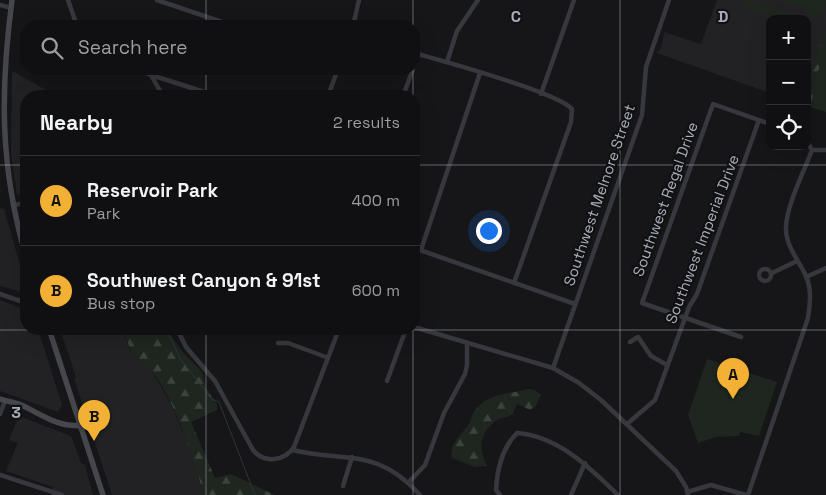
<!DOCTYPE html>
<meta charset="utf-8">
<style>
:root{--surface:#101012;--page:#1e1e20;--text:#f1f3f6;--muted:#9c9d9f;--line:#303032;--accent:#f2b134}
body{margin:0;font-family:"Space Grotesk",sans-serif;background:var(--page);color:var(--text)}
.controls{position:absolute;right:15px;top:15px;display:grid;overflow:hidden;border-radius:10px;box-shadow:0 5px 20px #0002}
.controls button{width:45px;height:45px;display:grid;place-items:center;padding:0;border:0;border-bottom:1px solid var(--line);background:var(--surface);color:var(--text);font:25px sans-serif}
.you{position:absolute;left:488px;top:230px;width:18px;height:18px;margin:-12px;border:4px solid #fff;border-radius:50%;background:#1a73e8;box-shadow:0 0 0 8px #1a73e833}
.badge{display:grid;place-items:center;width:32px;height:32px;border-radius:50%;background:var(--accent);color:#111;font-size:16px;font-weight:700}
.pin{position:absolute;translate:-50% -41px;filter:drop-shadow(0 1px 2px #0008)}
.pin::after{content:'';position:absolute;top:26px;width:18px;height:15px;background:inherit;clip-path:polygon(0 0,100% 0,50% 100%)}
.list{margin:0;padding:0;list-style:none}
h2{display:flex;justify-content:space-between;align-items:center;height:65px;margin:0;padding:0 20px;font-size:21px}
h2 small{font-size:16px;font-weight:400;color:var(--muted)}
.list li{display:grid;grid-template-columns:32px 1fr auto;gap:15px;align-items:center;box-sizing:border-box;height:90px;padding:0 20px;border-top:1px solid var(--line)}
.list b{display:block;font-size:19px;white-space:nowrap}
.list p{margin:0;font-size:16px;white-space:nowrap;color:var(--muted)}
.list em{font-size:16px;font-style:normal;color:var(--muted)}
.icon{flex:none;width:28px;height:28px;fill:none;stroke:currentColor;stroke-width:2;stroke-linecap:round;stroke-linejoin:round}
.map{position:relative;flex:none;width:826px;height:495px;overflow:hidden}
.search{position:absolute;background:var(--surface);box-shadow:0 5px 20px #0002;left:20px;top:20px;width:400px;height:55px;display:flex;align-items:center;gap:12px;box-sizing:border-box;padding:0 18px;border-radius:20px;color:var(--muted);font-size:19px}
.panel{position:absolute;background:var(--surface);box-shadow:0 5px 20px #0002;left:20px;top:90px;width:400px;height:245px;border-radius:20px}
.map>svg:first-child{display:block}
</style>
<div class="map">
<svg width="826" height="495" viewBox="0 0 826 495">
<defs>
<pattern id="forest-firs" width="22" height="20" patternUnits="userSpaceOnUse" patternTransform="scale(1.25)"><rect width="22" height="20" fill="#1e261f"/><path d="M5 1l3.5 6h-7zM16 11l3.5 6h-7z" fill="#3c433d"/></pattern>
</defs>
<rect width="100%" height="100%" fill="#161618"/>
<g fill="#222225">
<polygon points="717,0 826,0 826,48 807,104 807,19 770,19 770,93 657,53 662,46 664,32 701,44"/>
<polygon points="12,71 57,96 26,96 26,192 17,195 11,153"/>
<polygon points="0,208 4,209 26,286 24,293 0,286"/>
<polygon points="0,300 26,310 26,329 38,329 62,405 58,412 0,391"/>
<polygon points="60,329 122,329 133,357 147,363 170,402 194,458 204,495 112,495 74,378 76,377"/>
<polygon points="19,416 71,436 81,463 85,465 93,495 51,495 53,487 6,471 18,443 9,440"/>
</g>
<g fill="url(#forest-firs)">
<polygon points="826,33 826,93 813,73 814,62"/>
<path d="M123 329H167L180 349 202 372 206 388 217 404V410L191 422 215 478 231 474 275 495H204C196 465 165 364 133 357Z"/>
<path d="M529 389 535 390 540 395 536 406 530 410 517 404 513 414C508 418 500 417 494 422 478 436 479 450 487 466L475 467 452 458C449 446 459 436 466 428 471 423 471 416 475 410 492 391 507 395 529 389Z"/>
</g>
<g fill="#1e261f">
<polygon points="745,0 752,0 801,16 800,19 782,19 743,6"/>
<path d="M780 0H826C826 8 825 14 818 18L802 12 804 8Z"/>
<polygon points="826,48 826,112 807,106 807,104"/>
<polygon points="707,359 777,382 759,436 740,432 739,436 716,437 698,443 688,415"/>
</g>
<g fill="none" stroke-linecap="round" stroke-linejoin="round">
<polyline stroke="#2c353c" stroke-width="1" points="166,329 181,360 212,399 219,402 255,495"/>
<g stroke="#37383d" stroke-width="4.5">
<polyline points="68,0 77,26"/>
<polyline points="157,0 234,26"/>
<polyline points="0,5 11,8"/>
<polyline points="353,26 359,0"/>
<polyline points="447,62 457,31 478,0"/>
<path d="M414 66 418 54C446 62 557 92 572 109L571 122 514 283"/>
<polyline points="134,69 151,75 163,96"/>
<polyline points="151,75 217,96"/>
<polyline points="541,94 574,0"/>
<polyline points="328,96 338,69"/>
<polyline points="403,96 413,69"/>
<polyline points="807,106 811,96"/>
<polyline points="807,141 812,150"/>
<polyline points="812,150 826,150"/>
<polyline points="13,205 26,203"/>
<polyline points="414,248 575,304"/>
<polyline points="421,250 480,73"/>
<circle cx="765" cy="275" r="6"/>
<polyline points="772,273 797,261"/>
<polyline points="806,277 826,268"/>
<polyline points="0,294 26,303"/>
<polyline points="414,327 553,368 579,383 601,400 676,471 686,487 688,495"/>
<path d="M177 329 186 347 215 381 253 450C264 464 285 461 294 447L339 329"/>
<polyline points="741,337 642,303 713,104 770,124"/>
<polyline points="630,342 638,337 651,356 667,365"/>
<polyline points="278,343 288,343 326,357"/>
<polyline points="553,368 642,115 646,67 669,0"/>
<polyline points="387,381 406,329"/>
<polyline points="0,414 5,401"/>
<polyline points="627,424 655,400 689,307 697,294 759,120"/>
<path d="M292 450C347 463 377 447 420 495"/>
<polyline points="0,475 62,495"/>
<polyline points="409,482 425,465 444,413 465,374 467,365 467,343"/>
<polyline points="343,486 352,457"/>
<polyline points="687,492 711,485 746,495"/>
<path d="M500 495 496 490C497 470 502 448 517 433 558 436 590 468 618 495"/>
<polyline points="571,495 585,463"/>
<path d="M748 495 808 318C810 304 812 290 806 276 799 261 785 245 786 227 787 204 804 172 812 150"/>
</g>
<g stroke="#45474d" stroke-width="5.5">
<path d="M12 0C0 92 0 167 26 257"/>
<polyline points="49,329 103,495"/>
<path d="M0 399C6 401 13 402 19 404 38 412 59 429 81 425"/>
</g>
</g>
<path fill="none" stroke="#a8adb8" stroke-width="1" stroke-opacity="0.55" d="M206 0V26M413 0V26M620 0V495M206 69V96M413 69V96M0 165H26M414 165H826M206 329V495M413 329V495M0 330H826"/>
<g text-anchor="middle" dominant-baseline="central" stroke-width="4.5" stroke-linejoin="round" paint-order="stroke">
<g font-size="15" fill="#a8adb8" stroke="#111113">
<text transform="translate(599 195) rotate(-71)">Southwest Melnore Street</text>
<text transform="translate(665 199) rotate(-70)">Southwest Regal Drive</text>
<text transform="translate(702 239) rotate(-69)">Southwest Imperial Drive</text>
</g>
</g>
<g font-size="16" text-anchor="middle" font-weight="bold" fill="#a8adb8" stroke="#111113" stroke-width="4.5" stroke-linejoin="round" paint-order="stroke">
<text x="516" y="22">C</text>
<text x="723" y="22">D</text>
<text x="16" y="418">3</text>
</g>
</svg>
<div class="controls">
<button>+</button>
<button>−</button>
<button><svg class="icon" aria-label="locate" viewBox="0 0 24 24"><circle cx="12" cy="12" r="6"/><path d="M12 2v4M12 18v4M2 12h4M18 12h4"/></svg></button>
</div>
<div class="you"></div>
<div class="pin badge" style="left:733px;top:399px">A</div>
<div class="pin badge" style="left:94px;top:441px">B</div>
<div class="search"><svg class="icon" aria-label="search" viewBox="0 0 24 24"><circle cx="10" cy="10" r="6"/><path d="M15 15l6 6"/></svg>Search here</div>
<section class="panel">
<h2>Nearby<small>2 results</small></h2>
<ul class="list">
<li><span class="badge">A</span><div><b>Reservoir Park</b><p>Park</p></div><em>400 m</em></li>
<li><span class="badge">B</span><div><b>Southwest Canyon &amp; 91st</b><p>Bus stop</p></div><em>600 m</em></li>
</ul>
</section>
</div>
